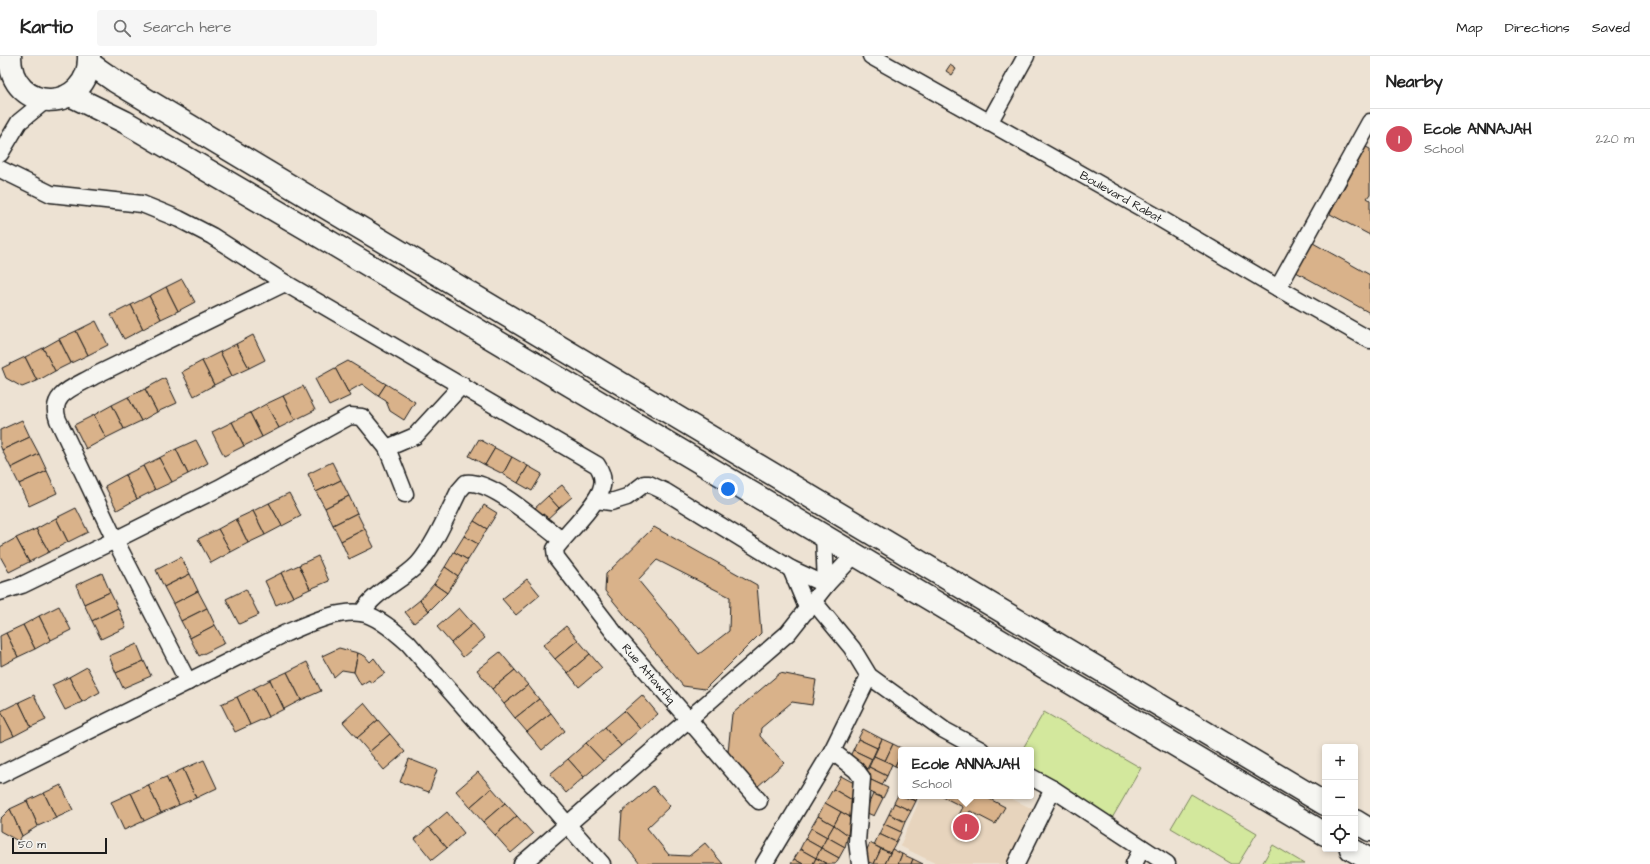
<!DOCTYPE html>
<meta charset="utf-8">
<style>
:root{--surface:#fff;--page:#f6f6f6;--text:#222;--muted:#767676;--line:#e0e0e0;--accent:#d1495b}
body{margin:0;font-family:"Architects Daughter",sans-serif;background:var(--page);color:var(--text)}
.controls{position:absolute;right:12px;bottom:12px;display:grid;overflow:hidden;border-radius:4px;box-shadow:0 2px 6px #0003}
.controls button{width:36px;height:36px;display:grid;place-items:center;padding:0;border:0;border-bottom:1px solid var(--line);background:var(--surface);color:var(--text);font:20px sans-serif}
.scale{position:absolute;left:12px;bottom:10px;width:95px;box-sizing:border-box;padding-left:4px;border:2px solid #1c1c1c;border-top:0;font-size:11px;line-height:14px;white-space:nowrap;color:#1c1c1c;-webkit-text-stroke:3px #f6f6f2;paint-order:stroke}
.you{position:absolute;left:728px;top:433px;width:14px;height:14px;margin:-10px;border:3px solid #fff;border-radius:50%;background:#1a73e8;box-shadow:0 0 0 6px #1a73e833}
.badge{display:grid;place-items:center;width:26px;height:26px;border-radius:50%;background:var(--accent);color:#fff;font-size:13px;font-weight:700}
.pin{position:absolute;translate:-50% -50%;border:2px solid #fff;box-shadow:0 1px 4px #0006}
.popup{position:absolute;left:898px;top:691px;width:136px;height:52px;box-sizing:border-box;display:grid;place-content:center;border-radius:4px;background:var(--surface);filter:drop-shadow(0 1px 3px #0005);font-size:13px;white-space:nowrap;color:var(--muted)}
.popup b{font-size:15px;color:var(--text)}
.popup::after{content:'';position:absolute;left:50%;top:100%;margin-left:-8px;border:8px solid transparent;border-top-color:var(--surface)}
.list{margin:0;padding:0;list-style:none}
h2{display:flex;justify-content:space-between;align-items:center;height:52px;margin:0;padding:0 16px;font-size:17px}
h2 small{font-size:13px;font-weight:400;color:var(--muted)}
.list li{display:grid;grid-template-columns:26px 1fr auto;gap:12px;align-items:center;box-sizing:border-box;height:60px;padding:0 16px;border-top:1px solid var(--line)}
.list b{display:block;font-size:15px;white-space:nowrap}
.list p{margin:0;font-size:13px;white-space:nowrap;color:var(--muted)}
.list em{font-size:13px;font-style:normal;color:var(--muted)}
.icon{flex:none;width:22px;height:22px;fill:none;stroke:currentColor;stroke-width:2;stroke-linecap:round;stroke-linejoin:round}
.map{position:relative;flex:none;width:1370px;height:808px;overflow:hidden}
header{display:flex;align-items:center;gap:24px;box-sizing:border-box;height:56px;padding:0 20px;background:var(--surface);border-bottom:1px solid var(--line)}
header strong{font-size:19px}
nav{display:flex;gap:22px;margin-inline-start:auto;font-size:14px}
.search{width:280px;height:36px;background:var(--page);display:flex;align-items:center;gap:10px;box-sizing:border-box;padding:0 14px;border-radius:4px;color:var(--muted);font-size:15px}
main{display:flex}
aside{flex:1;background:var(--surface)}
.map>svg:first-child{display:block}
</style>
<header>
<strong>Kartio</strong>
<div class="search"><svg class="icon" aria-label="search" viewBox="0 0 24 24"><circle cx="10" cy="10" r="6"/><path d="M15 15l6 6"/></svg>Search here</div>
<nav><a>Map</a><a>Directions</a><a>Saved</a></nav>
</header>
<main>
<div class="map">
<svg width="1370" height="808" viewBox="0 0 1370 808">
<rect width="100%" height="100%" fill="#ede2d3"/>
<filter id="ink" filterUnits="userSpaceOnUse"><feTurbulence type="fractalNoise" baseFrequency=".025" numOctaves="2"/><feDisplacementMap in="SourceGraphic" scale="8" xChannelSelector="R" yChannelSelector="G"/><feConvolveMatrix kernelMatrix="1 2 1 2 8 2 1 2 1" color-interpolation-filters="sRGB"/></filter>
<g filter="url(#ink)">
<polygon fill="#e7d4bd" points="921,740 1006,740 1033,753 1007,808 937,808 900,790"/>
<g fill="#d3e89d" stroke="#78825c">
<polygon points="1044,656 1141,712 1111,764 1031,717 1031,694 1022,694"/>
<polygon points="1191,738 1257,777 1238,808 1232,808 1171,772"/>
<polygon points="1273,789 1305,808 1262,808"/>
</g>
<g fill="#d9b28a" stroke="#1c1c1c" fill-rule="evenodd">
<polygon points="950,9 956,13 952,19 946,15"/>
<polygon points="1366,91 1370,93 1370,138 1367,142 1370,144 1370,179 1330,158"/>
<polygon points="1313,187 1370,219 1370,257 1296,216"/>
<polygon points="182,223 195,246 178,255 166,231"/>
<polygon points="166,231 178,255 161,263 149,240"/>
<polygon points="149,240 161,263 143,273 131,249"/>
<polygon points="131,249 143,273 124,283 111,259"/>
<polygon points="96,265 108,289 88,299 76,275"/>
<polygon points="76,275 88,299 71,307 59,283"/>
<polygon points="253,279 265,304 249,312 236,288"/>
<polygon points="59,283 71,307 55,315 43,292"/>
<polygon points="236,288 249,312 232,320 220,296"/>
<polygon points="43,292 55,315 37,325 25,301"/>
<polygon points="220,296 232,320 214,329 202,305"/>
<polygon points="25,301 37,325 22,331 6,322 2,312"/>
<polygon points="202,305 214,329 194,340 182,316"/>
<polygon points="348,305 386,328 378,340 362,328 348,336 335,312"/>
<polygon points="335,312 350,340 329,350 315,323"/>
<polygon points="165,322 177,347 157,356 145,333"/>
<polygon points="386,328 415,346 404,364 390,355 386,345 378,340"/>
<polygon points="303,330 315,354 295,364 283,340"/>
<polygon points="145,333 157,356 141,365 128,341"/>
<polygon points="283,340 295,364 279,372 266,348"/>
<polygon points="128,341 141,365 124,373 112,349"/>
<polygon points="266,348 279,372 262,381 250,357"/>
<polygon points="112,349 124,373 106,382 94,359"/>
<polygon points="250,357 262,381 244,390 232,366"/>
<polygon points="94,359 106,382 86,393 74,369"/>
<polygon points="22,364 30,381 2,394 0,389 0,374"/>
<polygon points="232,366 244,390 224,400 212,376"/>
<polygon points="30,381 39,398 11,412 2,394"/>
<polygon points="479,383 495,392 485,409 469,400"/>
<polygon points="196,384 208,407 188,418 176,393"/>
<polygon points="495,392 512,401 503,418 485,409"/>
<polygon points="176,393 188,418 172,426 159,402"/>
<polygon points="39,398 47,415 19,428 11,412"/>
<polygon points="512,401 528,410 518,427 503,418"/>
<polygon points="159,402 172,426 155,434 143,410"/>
<polygon points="332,406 341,424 316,436 308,418"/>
<polygon points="143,410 155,434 137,443 125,419"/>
<polygon points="528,410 542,418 532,435 518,427"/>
<polygon points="47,415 57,437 29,450 19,428"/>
<polygon points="125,419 137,443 117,454 105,430"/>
<polygon points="341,424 349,440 325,452 316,436"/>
<polygon points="562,429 572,441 559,452 548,440"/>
<polygon points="289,437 301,460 282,470 269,447"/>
<polygon points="349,440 357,457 333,469 325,452"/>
<polygon points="548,440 559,452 545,465 534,453"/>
<polygon points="269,447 282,470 265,479 253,455"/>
<polygon points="484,449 497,457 487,473 474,465"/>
<polygon points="76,452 88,476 68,486 56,462"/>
<polygon points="253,455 265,479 248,487 236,463"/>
<polygon points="357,457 365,473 341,485 333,469"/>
<polygon points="56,462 68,486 49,496 36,473"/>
<polygon points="236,463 248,487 231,496 218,473"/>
<polygon points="474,465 487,473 478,488 464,480"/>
<path d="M654 471 757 529 761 577 705 633 683 630 605 535 606 518ZM657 504 730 541 729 575 699 598 638 524Z"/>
<polygon points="36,473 49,496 29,506 16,482"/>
<polygon points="218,473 231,496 211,507 198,483"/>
<polygon points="365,473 374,491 349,503 341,485"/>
<polygon points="464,480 478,488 468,504 454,496"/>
<polygon points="16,482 29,506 9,516 0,500 0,491"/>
<polygon points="454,496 468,504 458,520 445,511"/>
<polygon points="318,500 329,525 310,533 299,509"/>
<polygon points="181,501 190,518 164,531 156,514"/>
<polygon points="299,509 310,533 293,541 281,517"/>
<polygon points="445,511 458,520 447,537 434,528"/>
<polygon points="102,517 110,536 84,548 76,529"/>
<polygon points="281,517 293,541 276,549 265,525"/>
<polygon points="190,518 198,535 173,548 164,531"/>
<polygon points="527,523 540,539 516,559 502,543"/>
<polygon points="434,528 447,537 429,555 420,544"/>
<polygon points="246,533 259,559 239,568 226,543"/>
<polygon points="198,535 207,552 181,565 173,548"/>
<polygon points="110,536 118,552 92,565 84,548"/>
<polygon points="420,544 429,555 414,567 405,556"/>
<polygon points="59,550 71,574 51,584 39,560"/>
<polygon points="118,552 126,571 101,583 92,565"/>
<polygon points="207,552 215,569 190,582 181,565"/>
<polygon points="459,552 473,568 451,587 437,571"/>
<polygon points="39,560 51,584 35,593 23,569"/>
<polygon points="473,568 485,582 463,601 451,587"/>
<polygon points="23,569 35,593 18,601 6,577"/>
<polygon points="215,569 225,587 199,600 190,582"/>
<polygon points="566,570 578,584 555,603 543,589"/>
<polygon points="6,577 18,601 1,610 0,580"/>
<polygon points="578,584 590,598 568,617 555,603"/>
<polygon points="137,588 144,605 116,617 109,600"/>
<polygon points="339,592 358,597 354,616 342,614 334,621 322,600"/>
<polygon points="500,596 515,614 492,633 477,614"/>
<polygon points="358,597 365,600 370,606 374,602 385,617 371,627 369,624 361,629 354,616"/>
<polygon points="590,598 602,612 579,631 568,617"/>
<polygon points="144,605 151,620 123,632 116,617"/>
<polygon points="307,606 321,635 301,644 287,616"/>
<polygon points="87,611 100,636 82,646 69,621"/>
<polygon points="515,614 528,629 504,648 492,633"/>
<polygon points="287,616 301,644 284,653 270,624"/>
<polygon points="780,617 816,624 812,649 792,646 761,672 760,680 784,707 757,731 728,696 732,658"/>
<polygon points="69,621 82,646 65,654 52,629"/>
<polygon points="270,624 284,653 268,661 254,632"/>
<polygon points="528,629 539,643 515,662 504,648"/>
<polygon points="254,632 268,661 250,669 237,641"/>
<polygon points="34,639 46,664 31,671 19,646"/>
<polygon points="642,639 658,658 640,673 624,655"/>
<polygon points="237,641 250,669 235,676 221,648"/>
<polygon points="539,643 551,657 527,676 515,662"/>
<polygon points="19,646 31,671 14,680 1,655"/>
<polygon points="364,647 378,664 357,682 343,666"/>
<polygon points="0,655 1,655 14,680 0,686"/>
<polygon points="624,655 640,673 621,690 605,671"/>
<polygon points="551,657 565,675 542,694 527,676"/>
<polygon points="378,664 390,678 369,696 357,682"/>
<polygon points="605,671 621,690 603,705 586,687"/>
<polygon points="863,673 882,683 877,692 858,683"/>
<polygon points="390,678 405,696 384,714 369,696"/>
<polygon points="858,683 877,692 872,703 853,694"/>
<polygon points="882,683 893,688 885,705 874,700"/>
<polygon points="586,687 603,705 584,721 568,703"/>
<polygon points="893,688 903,693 895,710 885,705"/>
<polygon points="853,694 872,703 867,713 848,704"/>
<polygon points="901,697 901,713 895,710"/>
<polygon points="874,700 892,708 887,720 869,711"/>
<polygon points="409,703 437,714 429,736 400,726"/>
<polygon points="568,703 584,721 566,737 550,718"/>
<polygon points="204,704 217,732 196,742 183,713"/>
<polygon points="869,711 887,720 882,729 864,721"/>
<polygon points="183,713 196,742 179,749 166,721"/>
<polygon points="478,716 492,732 470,751 456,735"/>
<polygon points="841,720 854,727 852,744 833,733"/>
<polygon points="166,721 179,749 161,757 148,729"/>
<polygon points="871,724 888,732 883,742 866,734"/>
<polygon points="61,729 73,754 56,762 44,737"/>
<polygon points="148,729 161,757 144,765 131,737"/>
<polygon points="653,730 670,750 647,772 669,799 689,800 705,787 723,808 640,808 620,783 622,756"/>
<polygon points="492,732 505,747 483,766 470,751"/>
<polygon points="833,733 852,744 850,761 825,747"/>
<polygon points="44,737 56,762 38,770 27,745"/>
<polygon points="131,737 144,765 124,774 111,746"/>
<polygon points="899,737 901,740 916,745 911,755 894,747"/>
<polygon points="873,738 883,742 874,760 865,756"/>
<polygon points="905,740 918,740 916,745"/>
<polygon points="941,740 984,740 1005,751 995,768 970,755 966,763 959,759 963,751"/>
<polygon points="27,745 38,770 22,780 10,753"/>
<polygon points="505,747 517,760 495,779 483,766"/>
<polygon points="825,747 841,756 834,769 818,760"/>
<polygon points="894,747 911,755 905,766 889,758"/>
<polygon points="10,753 22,780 18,785 0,775 0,763"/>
<polygon points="447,756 464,777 447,792 429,771"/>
<polygon points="841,756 850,761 848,779 834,769"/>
<polygon points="889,758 905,766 901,776 884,768"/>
<polygon points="517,760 533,778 511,797 495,779"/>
<polygon points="818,760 834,769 827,781 811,772"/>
<polygon points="884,768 901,776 896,786 879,778"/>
<polygon points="834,769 848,779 845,791 827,781"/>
<polygon points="429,771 447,792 432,804 415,783"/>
<polygon points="811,772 827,781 821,792 805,783"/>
<polygon points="879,778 896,786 890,797 874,789"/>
<polygon points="827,781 845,791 839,802 821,792"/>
<polygon points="805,783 821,792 816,802 800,793"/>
<polygon points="870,787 881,793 874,808 862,804"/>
<polygon points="821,792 839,802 835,808 827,808 816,802"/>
<polygon points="800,793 816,802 813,808 803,808 794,803"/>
<polygon points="881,793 890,797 885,808 874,808"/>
<polygon points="892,793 902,798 898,808 885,808"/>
<polygon points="902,798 913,803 911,808 898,808"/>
<polygon points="816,802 827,808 813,808"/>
<polygon points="794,803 803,808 791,808"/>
<polygon points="913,803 923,808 911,808"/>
</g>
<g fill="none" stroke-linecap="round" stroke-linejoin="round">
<defs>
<g id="minor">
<path id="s1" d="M871 0 1154 159 1278 232 1370 284"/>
<polyline points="989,67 1026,0"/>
<polyline points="0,98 19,66 46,44"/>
<path id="s2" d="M0 113 51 138 142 148 179 163 212 180 285 227 597 409C601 415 604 422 602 430 599 447 567 477 555 493L556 501 619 583 759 745"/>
<polyline points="1278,232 1370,66"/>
<polyline points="387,392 415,380 462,329"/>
<polyline points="596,444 611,446 627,441 644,428 649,428 666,436 791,513 826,529"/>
<polyline points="824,479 826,529"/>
<polyline points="791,513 808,554"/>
<polyline points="0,536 22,529 115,484 219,432 350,360 362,361 387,392 405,438"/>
<polyline points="814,546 852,592 869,620 944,674 981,694"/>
<path d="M362 557C374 535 401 526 418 508 434 490 448 457 459 435L466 427C493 424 539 468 562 484"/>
<path d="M188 626 115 484 58 364C48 338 75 331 94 320L285 227"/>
<polyline points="832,695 856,714 862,722 857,786 860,808"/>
<path d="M0 719 286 577C308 568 336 554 361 557 376 559 397 577 408 587L602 808"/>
<polyline points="1031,721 1053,733 1167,808"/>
<polyline points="522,808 788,577 826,529 856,497"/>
<polyline points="764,808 832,695 869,620"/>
<polyline points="1016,808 1053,733"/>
<polyline points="1134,808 1142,792"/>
</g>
<g id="highway">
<path d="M10 0C10 60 91 57 89 0"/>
<polyline points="89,7 115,25 260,112 1325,748"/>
<polyline points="70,39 125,66 328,185 1325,778"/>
<polyline points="1355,765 1370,774"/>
<polyline points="1351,793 1370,804"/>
</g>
</defs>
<use href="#minor" stroke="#1c1c1c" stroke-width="19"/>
<use href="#highway" stroke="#1c1c1c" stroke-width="25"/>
<use href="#minor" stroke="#f6f6f2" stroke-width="16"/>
<use href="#highway" stroke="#f6f6f2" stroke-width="22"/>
</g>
</g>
<g text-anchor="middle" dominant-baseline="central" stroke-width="3" stroke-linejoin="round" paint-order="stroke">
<g font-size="12" fill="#1c1c1c" stroke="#f6f6f2">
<text stroke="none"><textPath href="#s1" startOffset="287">Boulevard Rabat</textPath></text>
<text stroke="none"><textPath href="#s2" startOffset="932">Rue Attawfiq</textPath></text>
</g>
</g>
</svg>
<div class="controls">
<button>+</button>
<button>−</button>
<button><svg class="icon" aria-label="locate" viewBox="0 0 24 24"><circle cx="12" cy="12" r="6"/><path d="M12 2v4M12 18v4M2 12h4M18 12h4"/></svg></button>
</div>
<div class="scale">50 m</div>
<div class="you"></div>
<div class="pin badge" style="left:966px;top:771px">1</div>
<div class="popup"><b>Ecole ANNAJAH</b>School</div>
</div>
<aside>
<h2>Nearby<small></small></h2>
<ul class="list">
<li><span class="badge">1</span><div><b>Ecole ANNAJAH</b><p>School</p></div><em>220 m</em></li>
</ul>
</aside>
</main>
